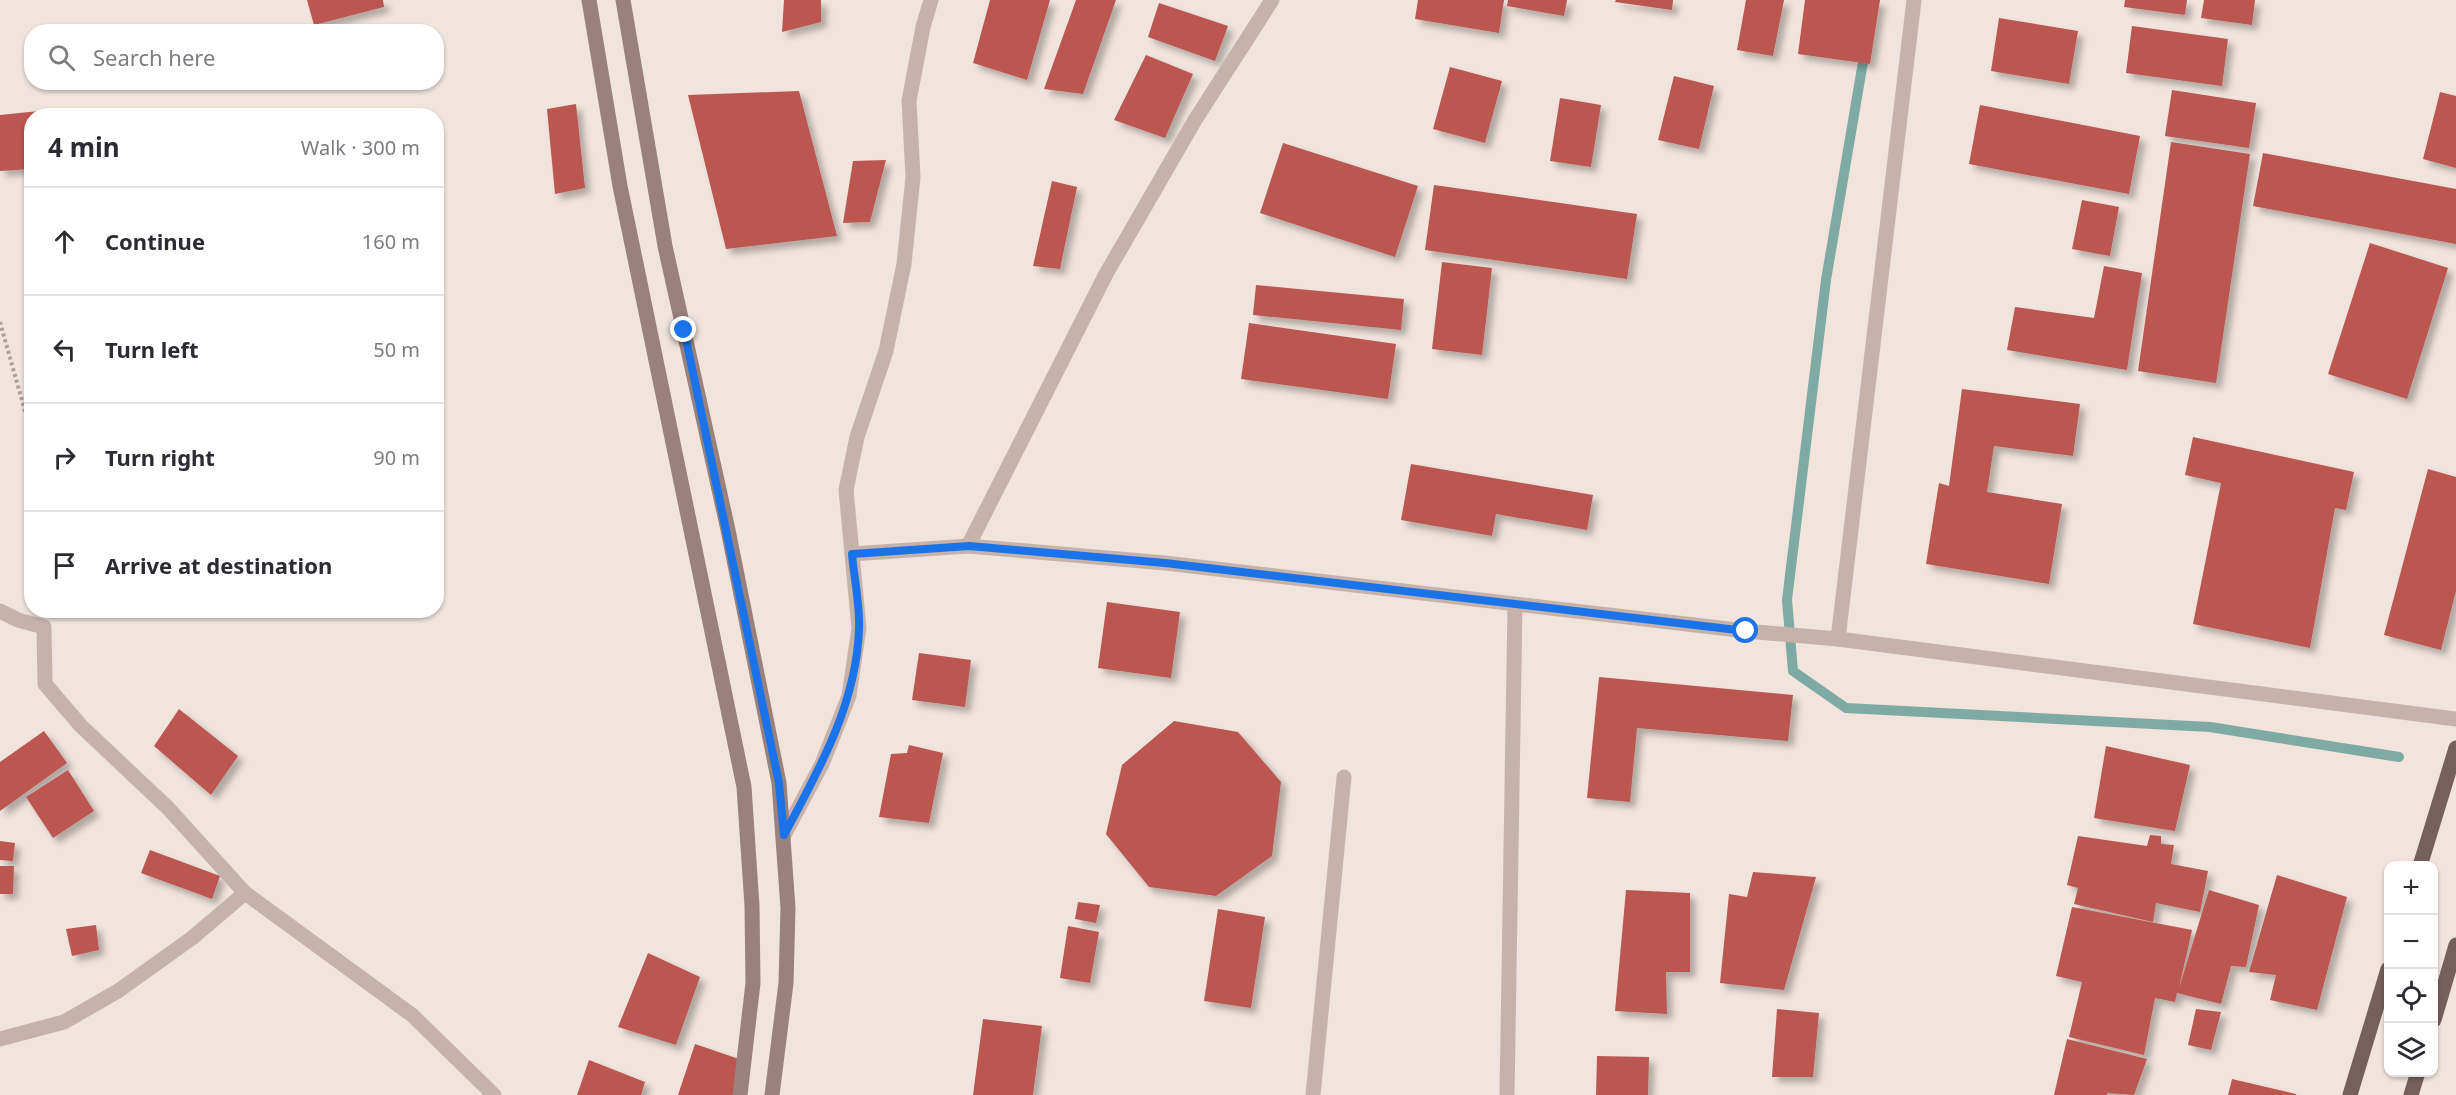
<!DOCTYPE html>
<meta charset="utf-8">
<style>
:root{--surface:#fff;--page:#f7f7f7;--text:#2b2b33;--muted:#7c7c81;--line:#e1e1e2}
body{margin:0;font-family:"Noto Sans",sans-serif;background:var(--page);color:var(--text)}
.controls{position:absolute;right:18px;bottom:18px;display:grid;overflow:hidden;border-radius:12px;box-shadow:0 2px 4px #0004}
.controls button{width:54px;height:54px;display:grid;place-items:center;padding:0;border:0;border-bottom:2px solid var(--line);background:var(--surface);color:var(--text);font:30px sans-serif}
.stop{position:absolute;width:18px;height:18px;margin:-14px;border:4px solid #1a73e8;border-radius:50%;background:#fff}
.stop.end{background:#1a73e8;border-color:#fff;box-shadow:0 2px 6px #0008}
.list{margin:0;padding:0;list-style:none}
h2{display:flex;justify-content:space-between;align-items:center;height:78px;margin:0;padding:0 24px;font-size:26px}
h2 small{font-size:20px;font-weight:400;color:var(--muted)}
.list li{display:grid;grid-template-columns:39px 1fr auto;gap:18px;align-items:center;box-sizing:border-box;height:108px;padding:0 24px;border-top:2px solid var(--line)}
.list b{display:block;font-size:22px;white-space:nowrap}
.list em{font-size:20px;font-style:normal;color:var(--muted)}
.icon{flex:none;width:33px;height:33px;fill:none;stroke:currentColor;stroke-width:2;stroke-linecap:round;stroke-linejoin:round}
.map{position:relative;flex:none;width:2456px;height:1095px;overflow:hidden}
.search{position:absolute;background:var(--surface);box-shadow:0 2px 4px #0004;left:24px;top:24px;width:420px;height:66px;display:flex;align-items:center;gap:15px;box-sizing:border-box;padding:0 21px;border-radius:24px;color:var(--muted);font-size:22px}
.panel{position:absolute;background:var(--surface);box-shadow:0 2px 4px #0004;left:24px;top:108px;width:420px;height:510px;border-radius:24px}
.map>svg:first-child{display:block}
</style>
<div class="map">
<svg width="2456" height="1095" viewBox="0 0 2456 1095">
<defs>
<filter id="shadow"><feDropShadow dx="5.5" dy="5.5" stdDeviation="3" flood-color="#0004"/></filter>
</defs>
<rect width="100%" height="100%" fill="#f0e4dd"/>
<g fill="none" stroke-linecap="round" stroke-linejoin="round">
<polyline stroke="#7faaa4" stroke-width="10" points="1865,50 1826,280 1787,600 1793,671 1846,708 2210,727 2399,757"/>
</g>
<g fill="#bb5651" filter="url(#shadow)">
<polygon points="307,0 383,0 384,7 314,25"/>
<polygon points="784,0 821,0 821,22 782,32"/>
<polygon points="990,0 1050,0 1027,80 973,63"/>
<polygon points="1076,0 1116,0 1083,94 1044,89"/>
<polygon points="1418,0 1504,0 1499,33 1415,19"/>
<polygon points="1508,0 1567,0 1564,16 1507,6"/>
<polygon points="1616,0 1673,0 1672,10 1615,2"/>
<polygon points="1746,0 1784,0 1773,56 1737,50"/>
<polygon points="1805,0 1880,0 1870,64 1798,54"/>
<polygon points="2125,0 2187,0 2185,15 2124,7"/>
<polygon points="2204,0 2255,0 2252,25 2201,18"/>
<polygon points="1159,3 1228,26 1215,61 1148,37"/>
<polygon points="1999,18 2078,31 2069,84 1991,71"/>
<polygon points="2132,26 2228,39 2222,86 2126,73"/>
<polygon points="1146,55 1193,74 1165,138 1114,120"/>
<polygon points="1450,67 1502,81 1485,143 1433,129"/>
<polygon points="1674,76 1714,86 1699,149 1658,140"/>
<polygon points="2172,90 2256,103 2249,148 2165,136"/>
<polygon points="799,91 837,236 726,249 688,95"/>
<polygon points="2440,92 2456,96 2456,168 2423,159"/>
<polygon points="1560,98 1601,105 1591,167 1550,161"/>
<polygon points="576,104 585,188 555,194 547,109"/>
<polygon points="1980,105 2140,136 2129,194 1969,164"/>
<polygon points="39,111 39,116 32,116 32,169 0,171 0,115"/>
<polygon points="2171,142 2250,154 2216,383 2138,371"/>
<polygon points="1283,143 1418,186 1395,257 1260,213"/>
<polygon points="2263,153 2456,189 2456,244 2253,206"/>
<polygon points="886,160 870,222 843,223 853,161"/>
<polygon points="1052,181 1077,187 1060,269 1033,266"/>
<polygon points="1434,185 1637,214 1627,279 1425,250"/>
<polygon points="2082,200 2119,207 2110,256 2072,249"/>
<polygon points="2370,243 2448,268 2407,399 2328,374"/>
<polygon points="1442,262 1492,268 1482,355 1432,349"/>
<polygon points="2104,266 2142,273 2127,370 2007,350 2015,307 2094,318"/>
<polygon points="1256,285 1404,299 1401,330 1253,315"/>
<polygon points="1249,323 1396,344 1388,399 1241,379"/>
<polygon points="1962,389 2080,404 2073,456 1994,446 1987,492 2062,504 2049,584 1926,564 1939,483 1949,486"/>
<polygon points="2193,437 2354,472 2346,510 2335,508 2310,648 2193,624 2221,483 2185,475"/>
<polygon points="1411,464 1593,495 1587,530 1496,514 1492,536 1401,520"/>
<polygon points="2428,469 2456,477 2456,591 2441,650 2384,635"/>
<polygon points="1107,602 1180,612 1171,678 1098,668"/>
<polygon points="919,653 971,660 965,707 912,700"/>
<polygon points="1599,677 1793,695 1788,741 1637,728 1630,802 1587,798"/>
<polygon points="179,709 238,756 211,795 154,746"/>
<polygon points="1174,721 1238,732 1281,782 1272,856 1216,896 1149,887 1106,834 1122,765"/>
<polygon points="44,731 67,763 0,811 0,762"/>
<polygon points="909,745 943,753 929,823 879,817 891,754 907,753"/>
<polygon points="2106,746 2190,765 2175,831 2094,818"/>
<polygon points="68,770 94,811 53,838 26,797"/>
<polygon points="2150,835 2161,836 2161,844 2174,845 2171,864 2208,871 2200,912 2156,903 2153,922 2074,904 2078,888 2067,885 2078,836 2147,846"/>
<polygon points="0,841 15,843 13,861 0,860"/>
<polygon points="150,850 220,876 212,899 141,873"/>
<polygon points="0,866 14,866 13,894 0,894"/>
<polygon points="1753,872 1816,877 1784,990 1720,983 1729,894 1747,897"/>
<polygon points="2277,875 2347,897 2317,1010 2270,1000 2276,975 2249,972"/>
<polygon points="1626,890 1690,893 1690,972 1666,972 1667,1014 1615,1011"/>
<polygon points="2209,890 2259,905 2246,967 2231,966 2221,1004 2177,993 2175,1002 2155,998 2144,1055 2069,1037 2082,982 2056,976 2072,907 2192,930 2179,988"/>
<polygon points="1078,902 1100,905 1096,923 1075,919"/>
<polygon points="1218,909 1265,917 1251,1008 1204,1001"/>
<polygon points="96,925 99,950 72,956 66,929"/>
<polygon points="1068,926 1099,932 1090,983 1060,978"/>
<polygon points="648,953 700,977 676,1045 618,1027"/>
<polygon points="1777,1009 1819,1013 1813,1077 1772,1077"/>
<polygon points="2196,1009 2221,1012 2211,1050 2188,1045"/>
<polygon points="983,1019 1042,1026 1033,1095 973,1095"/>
<polygon points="2067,1039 2147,1059 2134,1095 2107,1093 2107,1095 2054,1095"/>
<polygon points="695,1044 739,1059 733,1095 678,1095"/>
<polygon points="1597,1056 1649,1057 1648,1095 1596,1095"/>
<polygon points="589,1060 645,1082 641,1095 577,1095"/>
<polygon points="2232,1079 2296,1094 2296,1095 2228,1095"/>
</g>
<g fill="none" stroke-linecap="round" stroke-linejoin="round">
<polyline stroke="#b39c95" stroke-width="4" stroke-dasharray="3 3" stroke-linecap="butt" points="0,322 32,436"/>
<polyline stroke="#c7b2aa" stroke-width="15" points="1313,1095 1344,777"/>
<g stroke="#c7b2aa" stroke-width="15">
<polyline points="968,546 1106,274 1195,120 1272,0"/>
<polyline points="852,554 968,546 1165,563 1746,631 1838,639 2456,719"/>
<polyline points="0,611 18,620 44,627 45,684 81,726 168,808 245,893 412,1015 494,1095"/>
<polyline points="1838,639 1914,0"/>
<polyline points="784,835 822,764 849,696 859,628 846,490 857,437 886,351 904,264 913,177 909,101 923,27 931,0"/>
<polyline points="0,1039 64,1022 118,991 192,938 245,893"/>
<polyline points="1507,1095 1515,605"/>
</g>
<g stroke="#9a817c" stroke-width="15">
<polyline points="589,0 620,186 744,787 752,906 753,983 740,1095"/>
<polyline points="623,0 665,246 728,530 779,783 788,908 786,983 772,1095"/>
</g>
<g stroke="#765f5c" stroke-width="15">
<polyline points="2420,866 2456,748"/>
<polyline points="2434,1020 2456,945"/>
<polyline points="2350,1095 2388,969"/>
<polyline points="2411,1095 2418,1072"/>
</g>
</g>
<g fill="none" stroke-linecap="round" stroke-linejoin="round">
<path stroke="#1a73e8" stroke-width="8" d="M684 330 779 783 784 835C819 770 857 703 859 628 860 604 854 578 852 554L969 546 1165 563 1746 631"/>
</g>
</svg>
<div class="controls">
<button>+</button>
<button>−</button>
<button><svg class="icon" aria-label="locate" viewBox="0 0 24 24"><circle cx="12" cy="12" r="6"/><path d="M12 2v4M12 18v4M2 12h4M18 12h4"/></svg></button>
<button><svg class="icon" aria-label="layers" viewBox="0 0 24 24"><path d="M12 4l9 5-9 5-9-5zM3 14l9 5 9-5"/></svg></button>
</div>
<div class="stop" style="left:1746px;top:631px"></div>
<div class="stop end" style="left:684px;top:330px"></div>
<div class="search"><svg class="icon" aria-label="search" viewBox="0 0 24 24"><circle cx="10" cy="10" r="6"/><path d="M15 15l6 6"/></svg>Search here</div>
<section class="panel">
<h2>4 min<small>Walk · 300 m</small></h2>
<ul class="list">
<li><svg class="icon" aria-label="ahead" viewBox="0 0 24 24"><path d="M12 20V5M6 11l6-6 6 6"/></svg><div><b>Continue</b></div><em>160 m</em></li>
<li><svg class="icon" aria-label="left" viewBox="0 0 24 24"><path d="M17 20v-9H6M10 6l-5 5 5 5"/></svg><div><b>Turn left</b></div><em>50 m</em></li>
<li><svg class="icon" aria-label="right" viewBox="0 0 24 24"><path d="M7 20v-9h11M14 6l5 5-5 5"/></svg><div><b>Turn right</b></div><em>90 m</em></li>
<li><svg class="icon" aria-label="arrive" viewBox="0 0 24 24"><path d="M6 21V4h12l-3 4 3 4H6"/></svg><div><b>Arrive at destination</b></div></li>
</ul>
</section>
</div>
